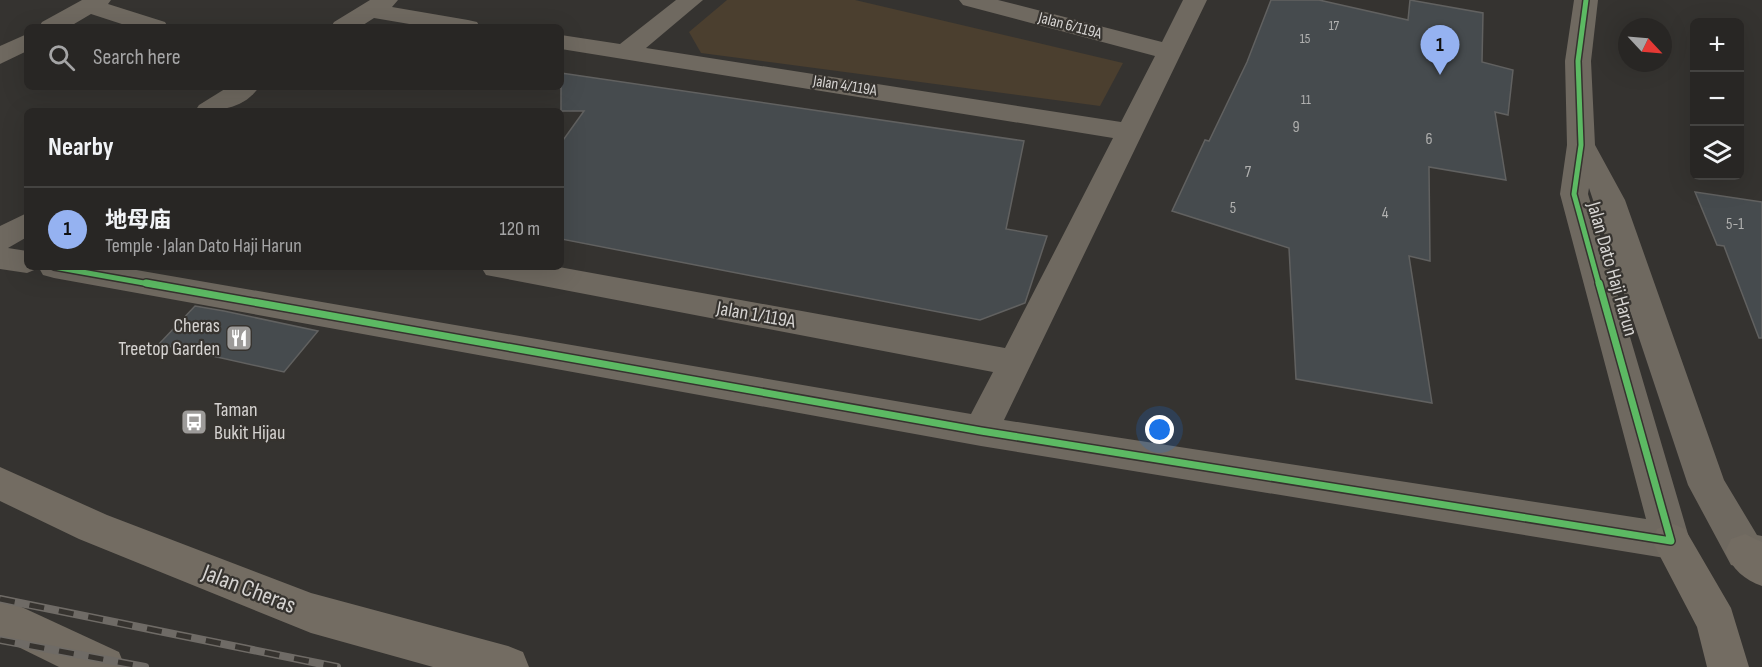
<!DOCTYPE html>
<meta charset="utf-8">
<style>
:root{--surface:#282624;--page:#343231;--text:#f1f3f6;--muted:#a5a5a6;--line:#444341;--accent:#95b2f1}
body{margin:0;font-family:"Sofia Sans Condensed","Noto Sans SC",sans-serif;background:var(--page);color:var(--text)}
.controls{position:absolute;right:18px;top:18px;display:grid;overflow:hidden;border-radius:9px;box-shadow:0 6px 24px #0002}
.controls button{width:54px;height:54px;display:grid;place-items:center;padding:0;border:0;border-bottom:2px solid var(--line);background:var(--surface);color:var(--text);font:30px sans-serif}
.compass{position:absolute;left:1618px;top:18px;width:54px;height:54px;border-radius:50%;background:var(--surface);box-shadow:0 6px 24px #0002;rotate:116deg}
.you{position:absolute;left:1160px;top:430px;width:21px;height:21px;margin:-15px;border:4px solid #fff;border-radius:50%;background:#1a73e8;box-shadow:0 0 0 9px #1a73e833}
.badge{display:grid;place-items:center;width:39px;height:39px;border-radius:50%;background:var(--accent);color:#111;font-size:20px;font-weight:700}
.pin{position:absolute;translate:-50% -50px;filter:drop-shadow(0 2px 3px #0008)}
.pin::after{content:'';position:absolute;top:32px;width:21px;height:18px;background:inherit;clip-path:polygon(0 0,100% 0,50% 100%)}
.list{margin:0;padding:0;list-style:none}
h2{display:flex;justify-content:space-between;align-items:center;height:78px;margin:0;padding:0 24px;font-size:26px}
h2 small{font-size:20px;font-weight:400;color:var(--muted)}
.list li{display:grid;grid-template-columns:39px 1fr auto;gap:18px;align-items:center;box-sizing:border-box;height:84px;padding:0 24px;border-top:2px solid var(--line)}
.list b{display:block;font-size:22px;white-space:nowrap}
.list p{margin:0;font-size:20px;white-space:nowrap;color:var(--muted)}
.list em{font-size:20px;font-style:normal;color:var(--muted)}
.icon{flex:none;width:33px;height:33px;fill:none;stroke:currentColor;stroke-width:2;stroke-linecap:round;stroke-linejoin:round}
.map{position:relative;flex:none;width:1762px;height:667px;overflow:hidden}
.search{position:absolute;background:var(--surface);box-shadow:0 6px 24px #0002;left:24px;top:24px;width:540px;height:66px;display:flex;align-items:center;gap:15px;box-sizing:border-box;padding:0 21px;border-radius:9px;color:var(--muted);font-size:22px}
.panel{position:absolute;background:var(--surface);box-shadow:0 6px 24px #0002;left:24px;top:108px;width:540px;height:162px;border-radius:9px}
.map>svg:first-child{display:block}
</style>
<div class="map">
<svg width="1762" height="667" viewBox="0 0 1762 667">
<rect width="100%" height="100%" fill="#353330"/>
<polygon fill="#4b3f2f" points="727,0 855,0 1123,63 1100,106 701,53 689,32"/>
<g fill="#464b4e" stroke="#616160" stroke-width="1.5">
<polygon points="1271,0 1319,0 1408,20 1410,0 1483,13 1482,62 1513,70 1508,115 1495,112 1506,180 1429,167 1430,261 1409,256 1432,403 1296,379 1289,248 1172,211 1205,140 1209,141 1247,62"/>
<polygon points="561,73 1024,141 1006,229 1047,236 1025,303 980,320 561,239 561,143 584,111 561,111"/>
<polygon points="1695,192 1762,202 1762,338 1759,338 1724,246 1717,245"/>
<polygon points="195,306 224,311 318,331 284,372 159,344"/>
</g>
<g fill="none" stroke-linecap="round" stroke-linejoin="round">
<g fill="#6f6960" fill-rule="evenodd">
<polygon points="82,0 111,0 108,4 165,22 168,27 131,27 91,14 69,27 39,27 42,22"/>
<polygon points="370,0 398,0 392,7 468,20 477,22 480,27 427,27 374,18 360,27 331,27 334,22"/>
<polygon points="676,0 703,0 646,48 1121,122 1155,56 963,5 959,0 998,0 1162,42 1183,0 1207,0 1004,420 1646,519 1560,194 1567,145 1565,61 1574,0 1598,0 1591,61 1595,145 1625,200 1724,480 1757,535 1762,536 1762,572 1731,565 1688,485 1589,188 1588,194 1690,541 1685,553 1671,559 981,446 54,278 43,275 39,268 27,273 0,269 0,226 27,213 27,237 8,248 27,251 27,267 119,267 971,414 993,372 486,275 481,267 559,267 1005,348 1113,138 561,49 561,35 620,44"/>
<polygon points="27,34 27,51 0,64 0,46"/>
<path d="M228 87H259C244 109 219 111 195 111L199 105Z"/>
</g>
<g fill="#736c62" fill-rule="evenodd">
<polygon points="0,467 107,515 311,593 508,646 523,652 529,667 433,667 311,633 79,539 0,501"/>
<polygon points="1671,523 1685,529 1731,608 1749,667 1707,667 1697,627 1652,541 1657,529"/>
<path d="M1745 534 1762 542V586C1744 580 1733 569 1725 552L1731 539Z"/>
<polygon points="0,597 119,652 125,667 59,667 0,638"/>
</g>
<defs>
<g id="rail">
<polyline points="0,599 337,667"/>
<polyline points="0,640 145,667"/>
</g>
</defs>
<use href="#rail" stroke="#6f6b66" stroke-width="8"/>
<use href="#rail" stroke="#36332f" stroke-width="5" stroke-dasharray="15" stroke-linecap="butt"/>
<defs>
<g id="cycleway-far1">
<polyline points="1586,0 1578,61 1581,145 1574,194 1599,285"/>
<polyline points="54,267 155,285"/>
</g>
<polyline id="cycleway" points="146,283 981,431 1671,541 1599,283"/>
</defs>
<use href="#cycleway-far1" stroke="#36332f" stroke-width="8"/>
<use href="#cycleway" stroke="#36332f" stroke-width="10"/>
<use href="#cycleway-far1" stroke="#5cba63" stroke-width="5"/>
<use href="#cycleway" stroke="#5cba63" stroke-width="7"/>
</g>
<defs>
<symbol id="restaurant-square" viewBox="-11 -11 22 22"><rect x="-9" y="-9" width="18" height="18" rx="4" fill="#9d9b99" stroke="#36332f"/><path d="M-5-6h1v4h1v-4h1v4h1v-4h1v5L-1.5 .5V6h-2V.5L-5-1ZM5-6V6H3V1.5H1.5Q1.5-4 5-6Z" fill="#fff"/></symbol>
<symbol id="bus-square" viewBox="-11 -11 22 22"><rect x="-9" y="-9" width="18" height="18" rx="4" fill="#9d9b99" stroke="#36332f"/><path d="M-5-6H5V4H4V6H2V4H-2V6H-4V4H-5ZM-3.5-4V0h7V-4ZM-3.5 1.2v1.5H-2V1.2ZM2 1.2v1.5H3.5V1.2Z" fill="#fff"/></symbol>
</defs>
<g fill-rule="evenodd">
<use href="#restaurant-square" x="224" y="323" width="30" height="30"/>
<use href="#bus-square" x="179" y="407" width="30" height="30"/>
</g>
<g text-anchor="middle" dominant-baseline="central" stroke-width="4.5" stroke-linejoin="round" paint-order="stroke">
<g font-size="14" fill="#b1b1b0">
<text x="1334" y="25">17</text>
<text x="1305" y="38">15</text>
<text x="1306" y="99">11</text>
</g>
<g font-size="16" fill="#d5d3d1" stroke="#36332f">
<text transform="translate(1070 26) rotate(15)">Jalan 6/119A</text>
<text transform="translate(845 86) rotate(9)">Jalan 4/119A</text>
</g>
<g font-size="16" fill="#b1b1b0">
<text x="1296" y="127">9</text>
<text x="1429" y="139">6</text>
<text x="1248" y="172">7</text>
<text x="1233" y="208">5</text>
<text x="1385" y="213">4</text>
<text x="1735" y="224">5-1</text>
</g>
<g font-size="20" fill="#d5d3d1" stroke="#36332f">
<text transform="translate(1612 269) rotate(74)">Jalan Dato Haji Harun</text>
<text transform="translate(756 315) rotate(10)">Jalan 1/119A</text>
</g>
<g font-size="20" fill="#d5d3d1" stroke="#36332f" text-anchor="end">
<text x="220" y="326">Cheras<tspan x="220" dy="23">Treetop Garden</tspan></text>
<text x="214" y="410" text-anchor="start">Taman<tspan x="214" dy="23">Bukit Hijau</tspan></text>
</g>
<g font-size="24" fill="#d5d3d1" stroke="#36332f">
<text transform="translate(249 589) rotate(21)">Jalan Cheras</text>
</g>
</g>
</svg>
<div class="controls">
<button>+</button>
<button>−</button>
<button><svg class="icon" aria-label="layers" viewBox="0 0 24 24"><path d="M12 4l9 5-9 5-9-5zM3 14l9 5 9-5"/></svg></button>
</div>
<svg class="compass" viewBox="-18 -18 36 36"><path d="M0-13l5 13h-10z" fill="#e53935"/><path d="M0 13l5-13h-10z" fill="#a5a5a6"/></svg>
<div class="you"></div>
<div class="pin badge" style="left:1440px;top:75px">1</div>
<div class="search"><svg class="icon" aria-label="search" viewBox="0 0 24 24"><circle cx="10" cy="10" r="6"/><path d="M15 15l6 6"/></svg>Search here</div>
<section class="panel">
<h2>Nearby<small></small></h2>
<ul class="list">
<li><span class="badge">1</span><div><b>地母庙</b><p>Temple · Jalan Dato Haji Harun</p></div><em>120 m</em></li>
</ul>
</section>
</div>
